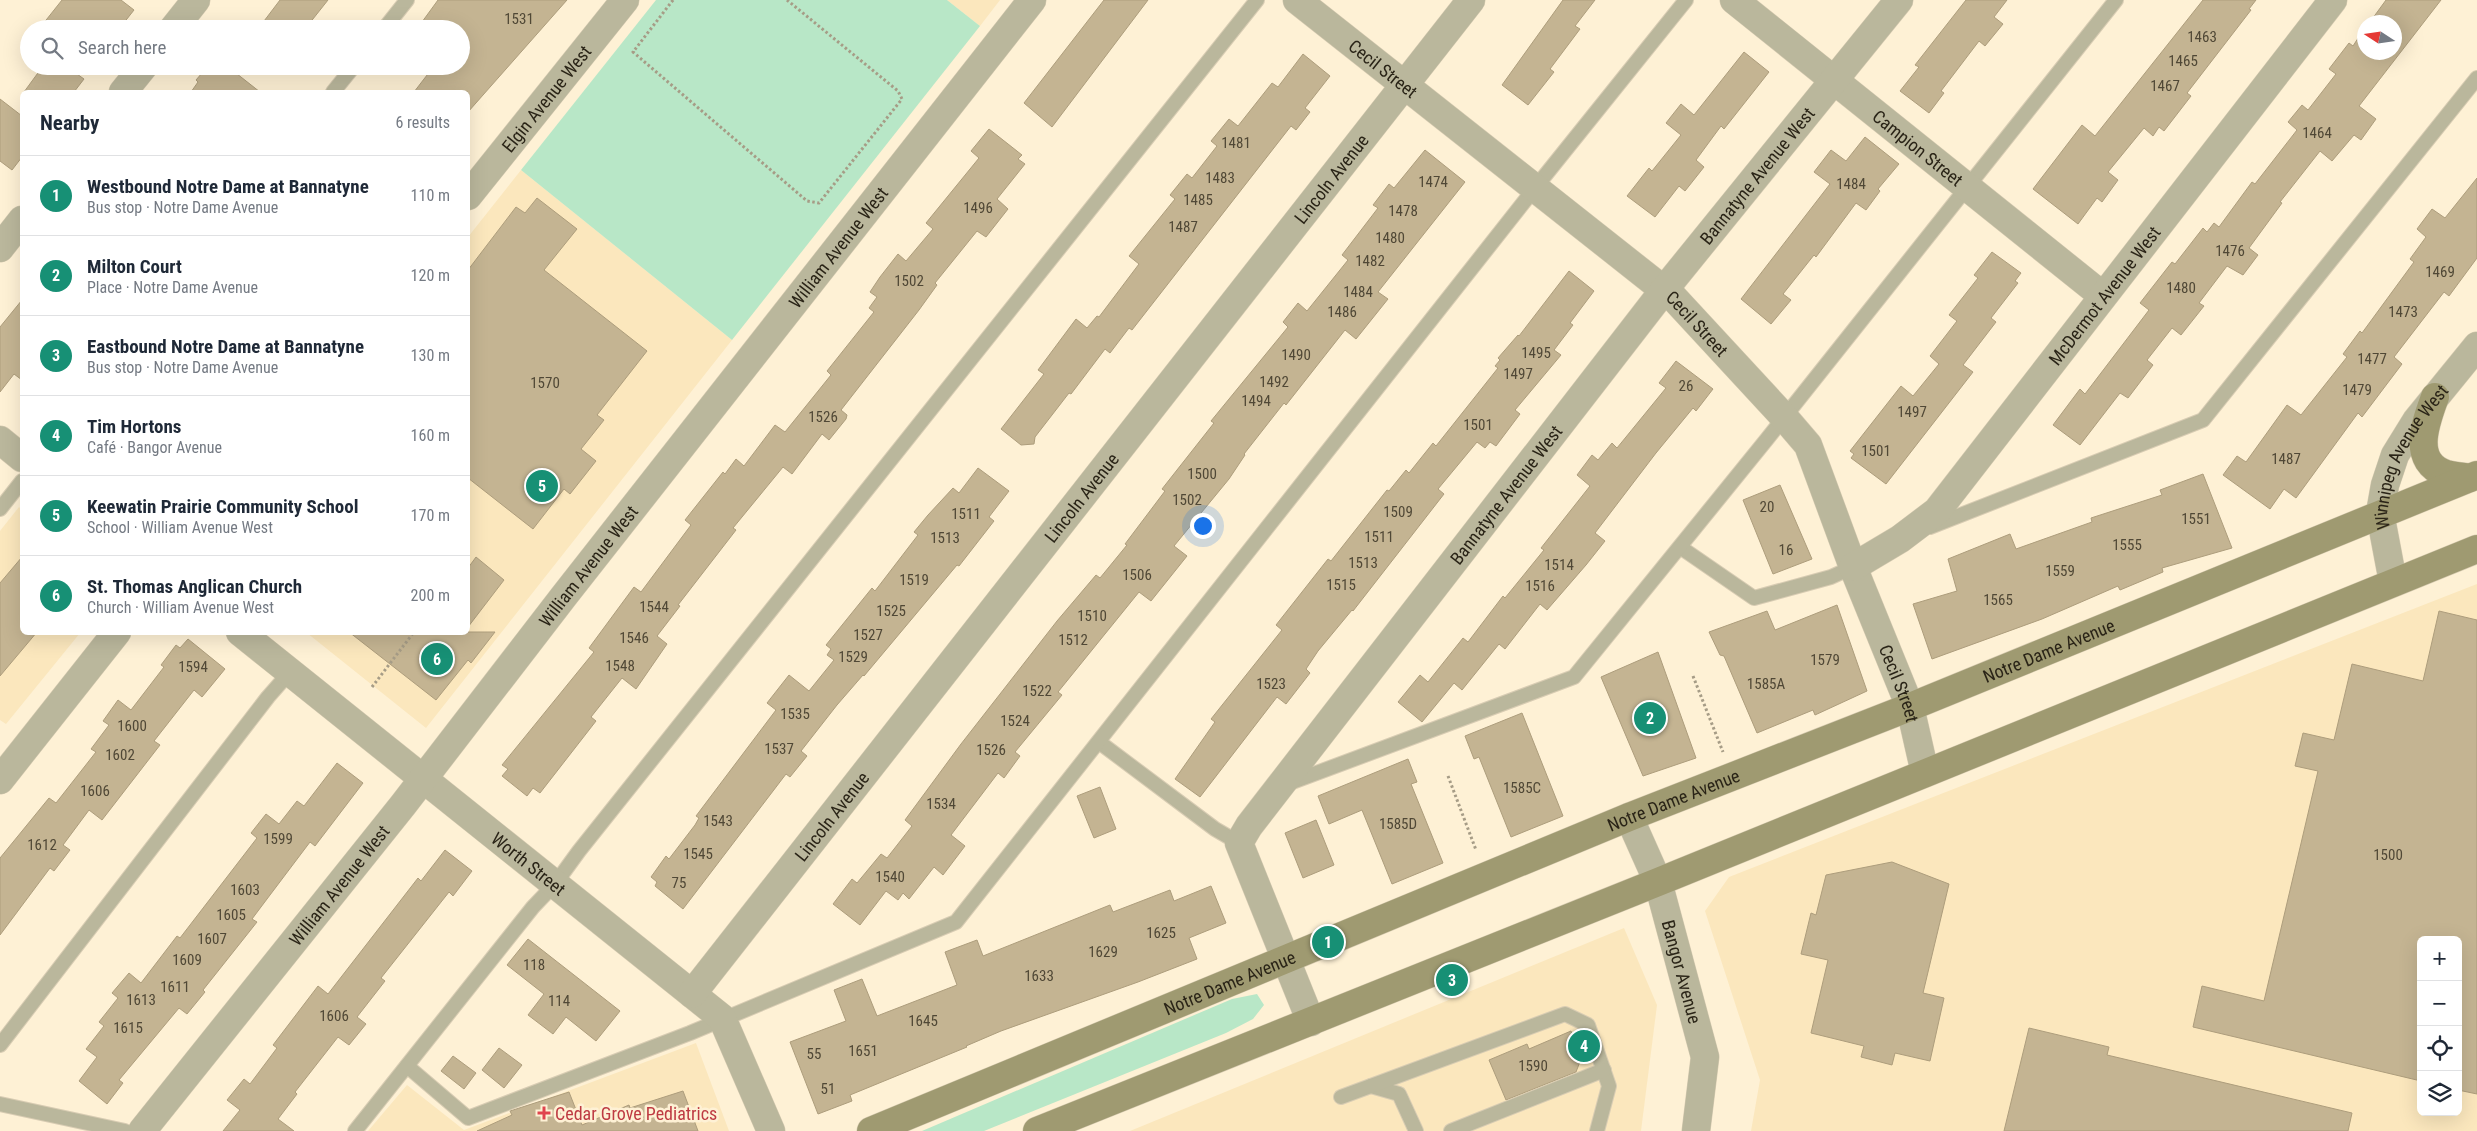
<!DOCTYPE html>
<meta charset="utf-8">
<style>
:root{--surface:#fff;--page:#f2f2f3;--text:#1f2937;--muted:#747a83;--line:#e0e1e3;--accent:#179075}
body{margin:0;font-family:"Roboto Condensed",sans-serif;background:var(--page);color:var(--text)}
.controls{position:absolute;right:15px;bottom:15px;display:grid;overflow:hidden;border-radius:8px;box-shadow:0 5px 20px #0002}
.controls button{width:45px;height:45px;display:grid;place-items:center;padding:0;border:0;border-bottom:1px solid var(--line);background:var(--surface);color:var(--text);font:25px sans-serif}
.compass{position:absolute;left:2357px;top:15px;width:45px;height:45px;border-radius:50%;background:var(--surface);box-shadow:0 5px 20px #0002;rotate:282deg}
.you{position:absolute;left:1202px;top:525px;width:18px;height:18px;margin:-12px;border:4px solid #fff;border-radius:50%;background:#1a73e8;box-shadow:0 0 0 8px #1a73e833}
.badge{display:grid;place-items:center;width:32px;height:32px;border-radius:50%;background:var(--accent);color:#fff;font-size:16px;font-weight:700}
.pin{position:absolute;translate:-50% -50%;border:2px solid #fff;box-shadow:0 1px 5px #0006}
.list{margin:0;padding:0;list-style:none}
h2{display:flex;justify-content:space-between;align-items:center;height:65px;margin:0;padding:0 20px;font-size:21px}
h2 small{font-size:16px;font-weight:400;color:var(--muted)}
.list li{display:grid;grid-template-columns:32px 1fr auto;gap:15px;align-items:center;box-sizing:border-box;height:80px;padding:0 20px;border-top:1px solid var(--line)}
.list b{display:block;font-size:19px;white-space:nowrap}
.list p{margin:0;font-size:16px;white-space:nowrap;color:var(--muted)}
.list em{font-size:16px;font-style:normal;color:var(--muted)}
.icon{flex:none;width:28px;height:28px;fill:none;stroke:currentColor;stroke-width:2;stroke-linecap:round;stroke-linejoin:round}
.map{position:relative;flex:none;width:2477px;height:1131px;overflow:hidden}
.search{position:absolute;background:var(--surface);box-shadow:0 5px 20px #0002;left:20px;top:20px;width:450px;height:55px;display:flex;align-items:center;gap:12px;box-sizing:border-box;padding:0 18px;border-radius:28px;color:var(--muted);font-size:19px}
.panel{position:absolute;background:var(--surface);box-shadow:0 5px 20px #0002;left:20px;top:90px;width:450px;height:545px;border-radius:8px}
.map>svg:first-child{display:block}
</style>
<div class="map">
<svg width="2477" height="1131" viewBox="0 0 2477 1131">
<rect width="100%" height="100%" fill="#fef1d5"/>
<g fill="#fbe7bd" fill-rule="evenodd">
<polygon points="947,0 1000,0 980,26"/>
<polygon points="521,170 732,340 426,728 307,633 468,632 468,237"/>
<polygon points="19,507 22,510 22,632 80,633 6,724 0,720 0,531"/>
<path d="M2477 584V1131H1751L1760 1080 1705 911 1729 877ZM2421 940H2458V1112H2421Z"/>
<polygon points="1624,928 1657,1005 1641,1131 1130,1131"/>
<polygon points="696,1043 729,1131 368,1131 407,1085 464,1130"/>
</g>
<g fill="#b8e7c7">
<polygon points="656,0 947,0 980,26 732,340 521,170"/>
<polygon points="1257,994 1264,1005 1253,1019 1226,1033 984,1131 922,1131 1232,999"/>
</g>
<g fill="#c4b492" stroke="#ad9d7c">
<polygon points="62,0 121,0 134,10 119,29 39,29"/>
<polygon points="280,0 328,0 305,29 258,29"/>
<polygon points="438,0 567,0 468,112 468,92 414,92 434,66 461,66 461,29 430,29 422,22"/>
<polygon points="1104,0 1148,0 1052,127 1024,103"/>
<polygon points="1563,0 1595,0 1575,26 1580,29 1550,69 1554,72 1528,105 1502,85"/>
<polygon points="1966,0 2007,0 1994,17 2003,24 1985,46 1979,41 1941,91 1944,93 1929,113 1900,91 1919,67 1915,65"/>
<polygon points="2203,0 2256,0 2249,9 2251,10 2187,93 2191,96 2164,131 2159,127 2153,136 2144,128 2108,172 2118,180 2102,202 2097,198 2078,224 2033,189 2082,125 2095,136"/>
<polygon points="2386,0 2441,0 2359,106 2376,119 2361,140 2354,135 2332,161 2320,151 2280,202 2282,203 2249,248 2258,255 2243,275 2227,266 2199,303 2204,306 2181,335 2172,328 2147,360 2153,365 2128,398 2120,393 2080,445 2053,425 2080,389 2085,394 2149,310 2140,303 2172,262 2175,264 2203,228 2207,232 2214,223 2219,227 2252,182 2255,184 2297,130 2288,122 2302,105 2308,110 2336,74 2329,69 2349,43 2353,46 2364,29 2364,52 2394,52 2394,22 2370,22"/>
<polygon points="1744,52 1769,72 1724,129 1721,126 1696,160 1704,167 1685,191 1679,186 1655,217 1627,196 1649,168 1652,171 1681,135 1666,123 1681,104 1694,115"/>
<polygon points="1303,54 1330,76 1305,108 1310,112 1296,130 1291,126 1132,330 1129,328 1110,353 1105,349 1071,394 1069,393 1035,437 1034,444 1021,445 1001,429 1044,374 1038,370 1076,319 1087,328 1097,316 1099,317 1139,264 1129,256 1175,199 1170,195 1187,174 1192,178 1217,146 1211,141 1229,119 1238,126 1272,83 1278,87"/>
<polygon points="43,66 82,66 77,74 84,79 74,92 24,92"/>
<polygon points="208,66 227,66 260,92 191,92 198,82 196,80"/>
<polygon points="0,99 22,116 22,157 12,170 0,161"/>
<polygon points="989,129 1022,155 1018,159 1025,164 997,199 1008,209 986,237 977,231 935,283 937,285 919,310 841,410 847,415 846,419 829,440 822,434 792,474 783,467 733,528 736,530 678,605 680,606 657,636 667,644 636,689 622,678 591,717 596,721 540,793 533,788 527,796 502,776 508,769 502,765 594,652 589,648 634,587 641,592 691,525 685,520 723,472 725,474 736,459 744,466 775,425 785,432 831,375 827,371 874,312 869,308 877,297 870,292 880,277 898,254 906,261 933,229 926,223 979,158 971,151"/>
<polygon points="1865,137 1899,164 1878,189 1880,191 1866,210 1856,203 1816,257 1814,255 1783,294 1791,300 1771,324 1741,299 1830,184 1814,172 1831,150 1846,161"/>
<polygon points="1425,150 1465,182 1378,292 1388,299 1356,339 1345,330 1286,405 1284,403 1244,454 1245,455 1229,479 1174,546 1187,556 1151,601 1139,592 1058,692 1062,695 1015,752 1020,756 1004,778 998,773 951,835 965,846 943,875 934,867 909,899 903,893 898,900 886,891 860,925 833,904 852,879 857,883 881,854 887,858 912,826 905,820 961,744 1057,621 1096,575 1100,578 1127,545 1125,544 1165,491 1162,489 1214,423 1211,421 1288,327 1283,322 1298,303 1307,311 1348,260 1342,255 1378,208 1373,205 1389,184 1394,188"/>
<polygon points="2477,178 2477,258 2449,296 2444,292 2394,357 2402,364 2362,417 2358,413 2296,498 2284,489 2270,509 2223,475 2237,456 2246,462 2287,405 2301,415 2347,357 2343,354 2360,331 2362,333 2414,262 2410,259 2426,237 2417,229 2432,209 2445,218"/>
<polygon points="537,198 577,229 544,270 647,351 597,415 604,420 581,449 596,461 570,494 564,489 533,529 468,478 468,270 516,207 525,213"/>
<polygon points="1992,252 2021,273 2015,281 2018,283 1991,318 1996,322 1963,365 1973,372 1886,484 1851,458 1854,454 1850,451 1901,386 1913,396 1939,364 1930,356 1957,321 1949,315 1978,278 1974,275"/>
<polygon points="1569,271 1594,291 1570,323 1573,325 1554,350 1561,355 1515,410 1520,414 1496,446 1490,442 1485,448 1477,442 1438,489 1444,494 1353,611 1352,610 1318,651 1306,669 1310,673 1286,704 1277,697 1200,797 1175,779 1215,722 1211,719 1282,630 1276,625 1328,559 1331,561 1387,490 1389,491 1406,470 1409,473 1433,443 1436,446 1498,368 1495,366 1500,360 1498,358 1518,335 1519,336"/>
<polygon points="22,300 22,380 14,374 0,392 0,327"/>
<polygon points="1676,361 1713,389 1696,411 1693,408 1656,453 1595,533 1605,541 1586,565 1547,610 1540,604 1505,649 1499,644 1462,690 1454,683 1422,722 1398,702 1420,675 1428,682 1463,638 1468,642 1503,596 1505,598 1544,550 1541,548 1590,486 1577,475 1592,455 1598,460 1612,443 1617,448 1666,388 1659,383"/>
<polygon points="978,468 1009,491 989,517 994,521 959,566 957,565 864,676 863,675 837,705 801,751 807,756 790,777 786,774 683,909 655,886 657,882 651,877 666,856 669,859 695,825 699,818 696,816 776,710 767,703 789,675 809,691 834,660 827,655 831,649 826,645 872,588 875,591 918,535 914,532 928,515 953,488 959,493"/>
<polygon points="2203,474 2232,548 2162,568 2163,572 2120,590 2118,586 2042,619 1932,659 1913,604 1957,591 1948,559 2010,534 2016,549 2092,522 2091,518 2162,495 2160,490"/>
<polygon points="1780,485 1812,559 1773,574 1743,500"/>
<polygon points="22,557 22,632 37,632 0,676 0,583"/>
<polygon points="476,557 504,580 468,627 468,568"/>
<polygon points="1837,605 1867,691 1815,715 1813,710 1757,733 1724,656 1720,655 1709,632 1767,611 1775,630"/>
<polygon points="2439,611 2477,620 2477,1094 2458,1090 2458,940 2421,940 2421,1081 2193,1027 2202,986 2264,1001 2318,771 2295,766 2303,733 2334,740 2352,664 2423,681"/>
<polygon points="349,632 495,632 471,663 468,660 436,700"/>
<polygon points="188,639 225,669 202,697 194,690 154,741 160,745 102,820 89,810 63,845 70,850 54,871 50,868 0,935 0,858 49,798 56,803 96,752 91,749 109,725 103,721 118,700 131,710 164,667 161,665 176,645 180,648"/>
<polygon points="1658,652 1696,758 1643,776 1601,677"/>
<polygon points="1522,713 1563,816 1511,837 1479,757 1474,759 1465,736"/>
<polygon points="1408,759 1417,782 1411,784 1443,863 1392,884 1362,810 1329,824 1318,796"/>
<polygon points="337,763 363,783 315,846 310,842 270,895 252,919 257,922 203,990 205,992 187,1014 179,1008 119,1080 123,1083 107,1104 79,1081 97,1057 86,1049 104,1026 99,1022 118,998 112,993 129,973 141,983 177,936 180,938 257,838 251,833 266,814 279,824 297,801 304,806"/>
<polygon points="1100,787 1116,829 1094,838 1077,796"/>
<polygon points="1316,820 1334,865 1303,878 1285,833"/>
<polygon points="445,850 472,871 453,896 449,892 381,978 385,981 357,1017 366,1024 349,1045 338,1037 295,1092 297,1094 278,1119 294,1131 223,1131 240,1110 227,1100 244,1079 250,1084 277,1048 273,1045 318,986 328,994 418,878 421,881"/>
<polygon points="1892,862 1949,884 1923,993 1944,998 1930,1061 1895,1053 1892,1065 1861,1057 1864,1046 1811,1033 1828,960 1801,954 1811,913 1816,915 1826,875"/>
<polygon points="1211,886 1226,923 1189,938 1197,959 1138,982 1001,1031 966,1046 967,1047 850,1095 852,1101 818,1114 790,1042 846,1021 834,990 862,979 877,1016 957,985 945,952 977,940 983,956 1110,905 1113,912 1170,890 1174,901"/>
<polygon points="528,939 620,1011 596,1041 566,1017 553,1034 528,1015 544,994 507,965"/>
<polygon points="2029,1028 2109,1047 2107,1055 2352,1113 2348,1131 2004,1131"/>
<polygon points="1571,1031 1581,1059 1576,1072 1506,1100 1489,1060 1527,1044 1529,1049"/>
<polygon points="499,1048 522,1065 504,1088 482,1070"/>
<polygon points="453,1056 476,1073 464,1089 441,1071"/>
<polygon points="683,1091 698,1131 477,1131 512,1115 510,1111 569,1092 582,1125 629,1105 630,1108"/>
</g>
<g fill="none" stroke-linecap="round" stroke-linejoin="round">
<defs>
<g id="lane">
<polyline points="384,29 407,0"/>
<polyline points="333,92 354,66"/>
<polyline points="0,509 22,481"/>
<polyline points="1930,527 2203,420 2477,78"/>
<polyline points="1680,547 1754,598 1831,577 1853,567"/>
<polyline points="1099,742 1215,829 1239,843"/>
<polyline points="1287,784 1574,677 1767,439 2116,0"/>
<polyline points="0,1045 268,697 290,672"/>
<polyline points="407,1066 468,1118 690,1033 956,922 1535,188 1686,0"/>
<polyline points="1371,1086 1399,1094 1416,1131"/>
<polyline points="1341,1097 1565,1014 1588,1025 1609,1086 1597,1131"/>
<polyline points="0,1104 125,1131"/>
<polyline points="355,1131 533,907 555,884 579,851 1257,0"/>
<polyline points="1451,1131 1604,1070"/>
</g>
<g id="street">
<path id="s1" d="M1297 0 1674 298 1784 417 1808 445 1853 567 1910 707 1925 773"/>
<path id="s2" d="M1734 0 2103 296"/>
<polyline points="173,29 196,0"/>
<polyline points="123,92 144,66"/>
<path id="s3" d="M468 196 625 0"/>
<polyline points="0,248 22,220"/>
<polyline points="0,440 22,458"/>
<path id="s4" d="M1853 567 1900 539 1937 511 2333 0"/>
<path id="s5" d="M2393 582 2380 513 2385 485 2395 455 2416 421 2477 346"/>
<path id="s6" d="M240 632 722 1018 771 1131"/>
<polyline points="0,780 117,632"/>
<path id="s7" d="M1629 817 1658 882 1705 1057 1696 1131"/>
<path id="s8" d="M692 994 1471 0"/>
<path id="s9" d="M1311 1022 1239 843 1249 826 1664 290 1899 0"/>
<path id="s10" d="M142 1131 403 805 564 596 1032 0"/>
</g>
<g id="secondary">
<path d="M2435 397C2426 422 2410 461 2446 474 2453 476 2462 476 2470 478"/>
<path id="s11" d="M871 1131 1629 817 1910 707 2477 475"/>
<polyline points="1037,1131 1658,882 2477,549"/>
</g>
</defs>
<use href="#lane" stroke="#d8ccb3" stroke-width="16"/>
<use href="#street" stroke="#d8ccb3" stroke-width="29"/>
<use href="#secondary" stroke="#d8ccb3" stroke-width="29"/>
<g stroke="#a69c86" stroke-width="3" stroke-dasharray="2.5 2.5" stroke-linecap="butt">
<polyline points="673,0 633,52 807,201 819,203 902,99 898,91 787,0"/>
<polyline points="1693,676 1723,752"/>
<polyline points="372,687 414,632"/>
<polyline points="1448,776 1476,850"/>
</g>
<use href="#lane" stroke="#bab79c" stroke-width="14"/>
<use href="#street" stroke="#bab79c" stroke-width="28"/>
<use href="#secondary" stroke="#9f9a71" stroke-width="28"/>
</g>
<path fill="#e0444e" stroke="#fef1d5" stroke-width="2" d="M541.5 1105.5h5v5h5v5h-5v5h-5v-5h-5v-5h5z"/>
<g text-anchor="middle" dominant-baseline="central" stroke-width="5" stroke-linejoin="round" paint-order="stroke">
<g font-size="15" fill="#504836">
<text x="519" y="19">1531</text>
<text x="2202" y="37">1463</text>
<text x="2183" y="61">1465</text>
<text x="2165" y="86">1467</text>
<text x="2317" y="133">1464</text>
<text x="1236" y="143">1481</text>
<text x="1220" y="178">1483</text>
<text x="1433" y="182">1474</text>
<text x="1851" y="184">1484</text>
<text x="1198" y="200">1485</text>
<text x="978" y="208">1496</text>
<text x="1403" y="211">1478</text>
<text x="1183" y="227">1487</text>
<text x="1390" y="238">1480</text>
<text x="2230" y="251">1476</text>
<text x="1370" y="261">1482</text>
<text x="2440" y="272">1469</text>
<text x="909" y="281">1502</text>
<text x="2181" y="288">1480</text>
<text x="1358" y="292">1484</text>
<text x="1342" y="312">1486</text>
<text x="2403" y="312">1473</text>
<text x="1536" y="353">1495</text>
<text x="1296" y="355">1490</text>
<text x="2372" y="359">1477</text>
<text x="1518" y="374">1497</text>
<text x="1274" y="382">1492</text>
<text x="545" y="383">1570</text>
<text x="1686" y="386">26</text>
<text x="2357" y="390">1479</text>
<text x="1256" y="401">1494</text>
<text x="1912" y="412">1497</text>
<text x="823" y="417">1526</text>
<text x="1478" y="425">1501</text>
<text x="1876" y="451">1501</text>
<text x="2286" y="459">1487</text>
<text x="1202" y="474">1500</text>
<text x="1187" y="500">1502</text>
<text x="1767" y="507">20</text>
<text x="1398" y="512">1509</text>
<text x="966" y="514">1511</text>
<text x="2196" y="519">1551</text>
<text x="1379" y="537">1511</text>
<text x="945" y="538">1513</text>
<text x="2127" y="545">1555</text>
<text x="1786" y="550">16</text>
<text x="1363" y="563">1513</text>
<text x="1559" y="565">1514</text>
<text x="2060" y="571">1559</text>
<text x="1137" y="575">1506</text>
<text x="914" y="580">1519</text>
<text x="1341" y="585">1515</text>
<text x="1540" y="586">1516</text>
<text x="1998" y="600">1565</text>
<text x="654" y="607">1544</text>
<text x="891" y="611">1525</text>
<text x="1092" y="616">1510</text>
<text x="868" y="635">1527</text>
<text x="634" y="638">1546</text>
<text x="1073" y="640">1512</text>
<text x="853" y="657">1529</text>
<text x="1825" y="660">1579</text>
<text x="620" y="666">1548</text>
<text x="193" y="667">1594</text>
<text x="1271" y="684">1523</text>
<text x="1766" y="684">1585A</text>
<text x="1037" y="691">1522</text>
<text x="795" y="714">1535</text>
<text x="1015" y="721">1524</text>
<text x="132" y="726">1600</text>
<text x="779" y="749">1537</text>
<text x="991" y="750">1526</text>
<text x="120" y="755">1602</text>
<text x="1522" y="788">1585C</text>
<text x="95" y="791">1606</text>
<text x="941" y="804">1534</text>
<text x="718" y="821">1543</text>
<text x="1398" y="824">1585D</text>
<text x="278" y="839">1599</text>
<text x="42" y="845">1612</text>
<text x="698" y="854">1545</text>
<text x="2388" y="855">1500</text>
<text x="890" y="877">1540</text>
<text x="679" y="883">75</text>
<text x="245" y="890">1603</text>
<text x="231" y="915">1605</text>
<text x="1161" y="933">1625</text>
<text x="212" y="939">1607</text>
<text x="1103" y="952">1629</text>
<text x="187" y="960">1609</text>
<text x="534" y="965">118</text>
<text x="1039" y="976">1633</text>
<text x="175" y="987">1611</text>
<text x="141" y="1000">1613</text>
<text x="559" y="1001">114</text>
<text x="334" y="1016">1606</text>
<text x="923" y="1021">1645</text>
<text x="128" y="1028">1615</text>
<text x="863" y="1051">1651</text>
<text x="814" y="1054">55</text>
<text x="1533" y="1066">1590</text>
<text x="828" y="1089">51</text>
</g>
<g font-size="18" fill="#2a2417" stroke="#fef1d5">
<text stroke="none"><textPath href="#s1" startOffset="110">Cecil Street</textPath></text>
<text stroke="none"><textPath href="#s3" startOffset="125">Elgin Avenue West</textPath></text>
<text stroke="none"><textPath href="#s2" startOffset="236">Campion Street</textPath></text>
<text stroke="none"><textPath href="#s9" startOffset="1038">Bannatyne Avenue West</textPath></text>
<text stroke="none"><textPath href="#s8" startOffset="1036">Lincoln Avenue</textPath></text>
<text stroke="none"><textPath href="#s10" startOffset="1125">William Avenue West</textPath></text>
<text stroke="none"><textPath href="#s4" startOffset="374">McDermot Avenue West</textPath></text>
<text stroke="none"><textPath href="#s1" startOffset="515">Cecil Street</textPath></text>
<text stroke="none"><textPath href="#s5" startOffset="134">Winnipeg Avenue West</textPath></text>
<text stroke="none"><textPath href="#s9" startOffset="632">Bannatyne Avenue West</textPath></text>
<text stroke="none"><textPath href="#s8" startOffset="631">Lincoln Avenue</textPath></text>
<text stroke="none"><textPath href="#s10" startOffset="720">William Avenue West</textPath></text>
<text stroke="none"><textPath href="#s11" startOffset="1272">Notre Dame Avenue</textPath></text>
<text stroke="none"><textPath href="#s1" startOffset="935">Cecil Street</textPath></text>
<text stroke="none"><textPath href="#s11" startOffset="868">Notre Dame Avenue</textPath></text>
<text stroke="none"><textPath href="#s8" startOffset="226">Lincoln Avenue</textPath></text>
<text stroke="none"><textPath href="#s6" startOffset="370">Worth Street</textPath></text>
<text stroke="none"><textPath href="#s10" startOffset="315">William Avenue West</textPath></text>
<text stroke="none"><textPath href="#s7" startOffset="164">Bangor Avenue</textPath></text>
<text stroke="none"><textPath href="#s11" startOffset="388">Notre Dame Avenue</textPath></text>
</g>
<g font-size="18" fill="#be3a42" stroke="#fef1d5" text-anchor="start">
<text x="555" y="1113">Cedar Grove Pediatrics</text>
</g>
</g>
</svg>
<div class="controls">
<button>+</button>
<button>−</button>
<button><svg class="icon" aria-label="locate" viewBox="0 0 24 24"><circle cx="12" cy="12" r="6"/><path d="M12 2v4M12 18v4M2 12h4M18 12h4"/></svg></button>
<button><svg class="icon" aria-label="layers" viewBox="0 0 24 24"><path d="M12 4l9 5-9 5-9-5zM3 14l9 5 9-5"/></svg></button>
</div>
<svg class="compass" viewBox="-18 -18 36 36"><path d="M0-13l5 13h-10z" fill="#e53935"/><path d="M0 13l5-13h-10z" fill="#747a83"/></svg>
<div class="you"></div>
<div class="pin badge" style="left:1328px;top:942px">1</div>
<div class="pin badge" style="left:1650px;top:718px">2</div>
<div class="pin badge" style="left:1452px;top:980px">3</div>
<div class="pin badge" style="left:1584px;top:1046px">4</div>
<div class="pin badge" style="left:542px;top:486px">5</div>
<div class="pin badge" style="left:437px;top:659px">6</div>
<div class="search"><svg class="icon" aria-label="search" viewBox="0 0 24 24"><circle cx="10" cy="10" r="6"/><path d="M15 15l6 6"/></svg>Search here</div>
<section class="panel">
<h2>Nearby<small>6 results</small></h2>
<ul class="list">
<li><span class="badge">1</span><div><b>Westbound Notre Dame at Bannatyne</b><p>Bus stop · Notre Dame Avenue</p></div><em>110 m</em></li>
<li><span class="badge">2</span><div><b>Milton Court</b><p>Place · Notre Dame Avenue</p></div><em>120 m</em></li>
<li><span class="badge">3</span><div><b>Eastbound Notre Dame at Bannatyne</b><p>Bus stop · Notre Dame Avenue</p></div><em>130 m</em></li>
<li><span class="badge">4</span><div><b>Tim Hortons</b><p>Café · Bangor Avenue</p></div><em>160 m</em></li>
<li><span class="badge">5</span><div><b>Keewatin Prairie Community School</b><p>School · William Avenue West</p></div><em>170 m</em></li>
<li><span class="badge">6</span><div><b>St. Thomas Anglican Church</b><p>Church · William Avenue West</p></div><em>200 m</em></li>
</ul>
</section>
</div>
